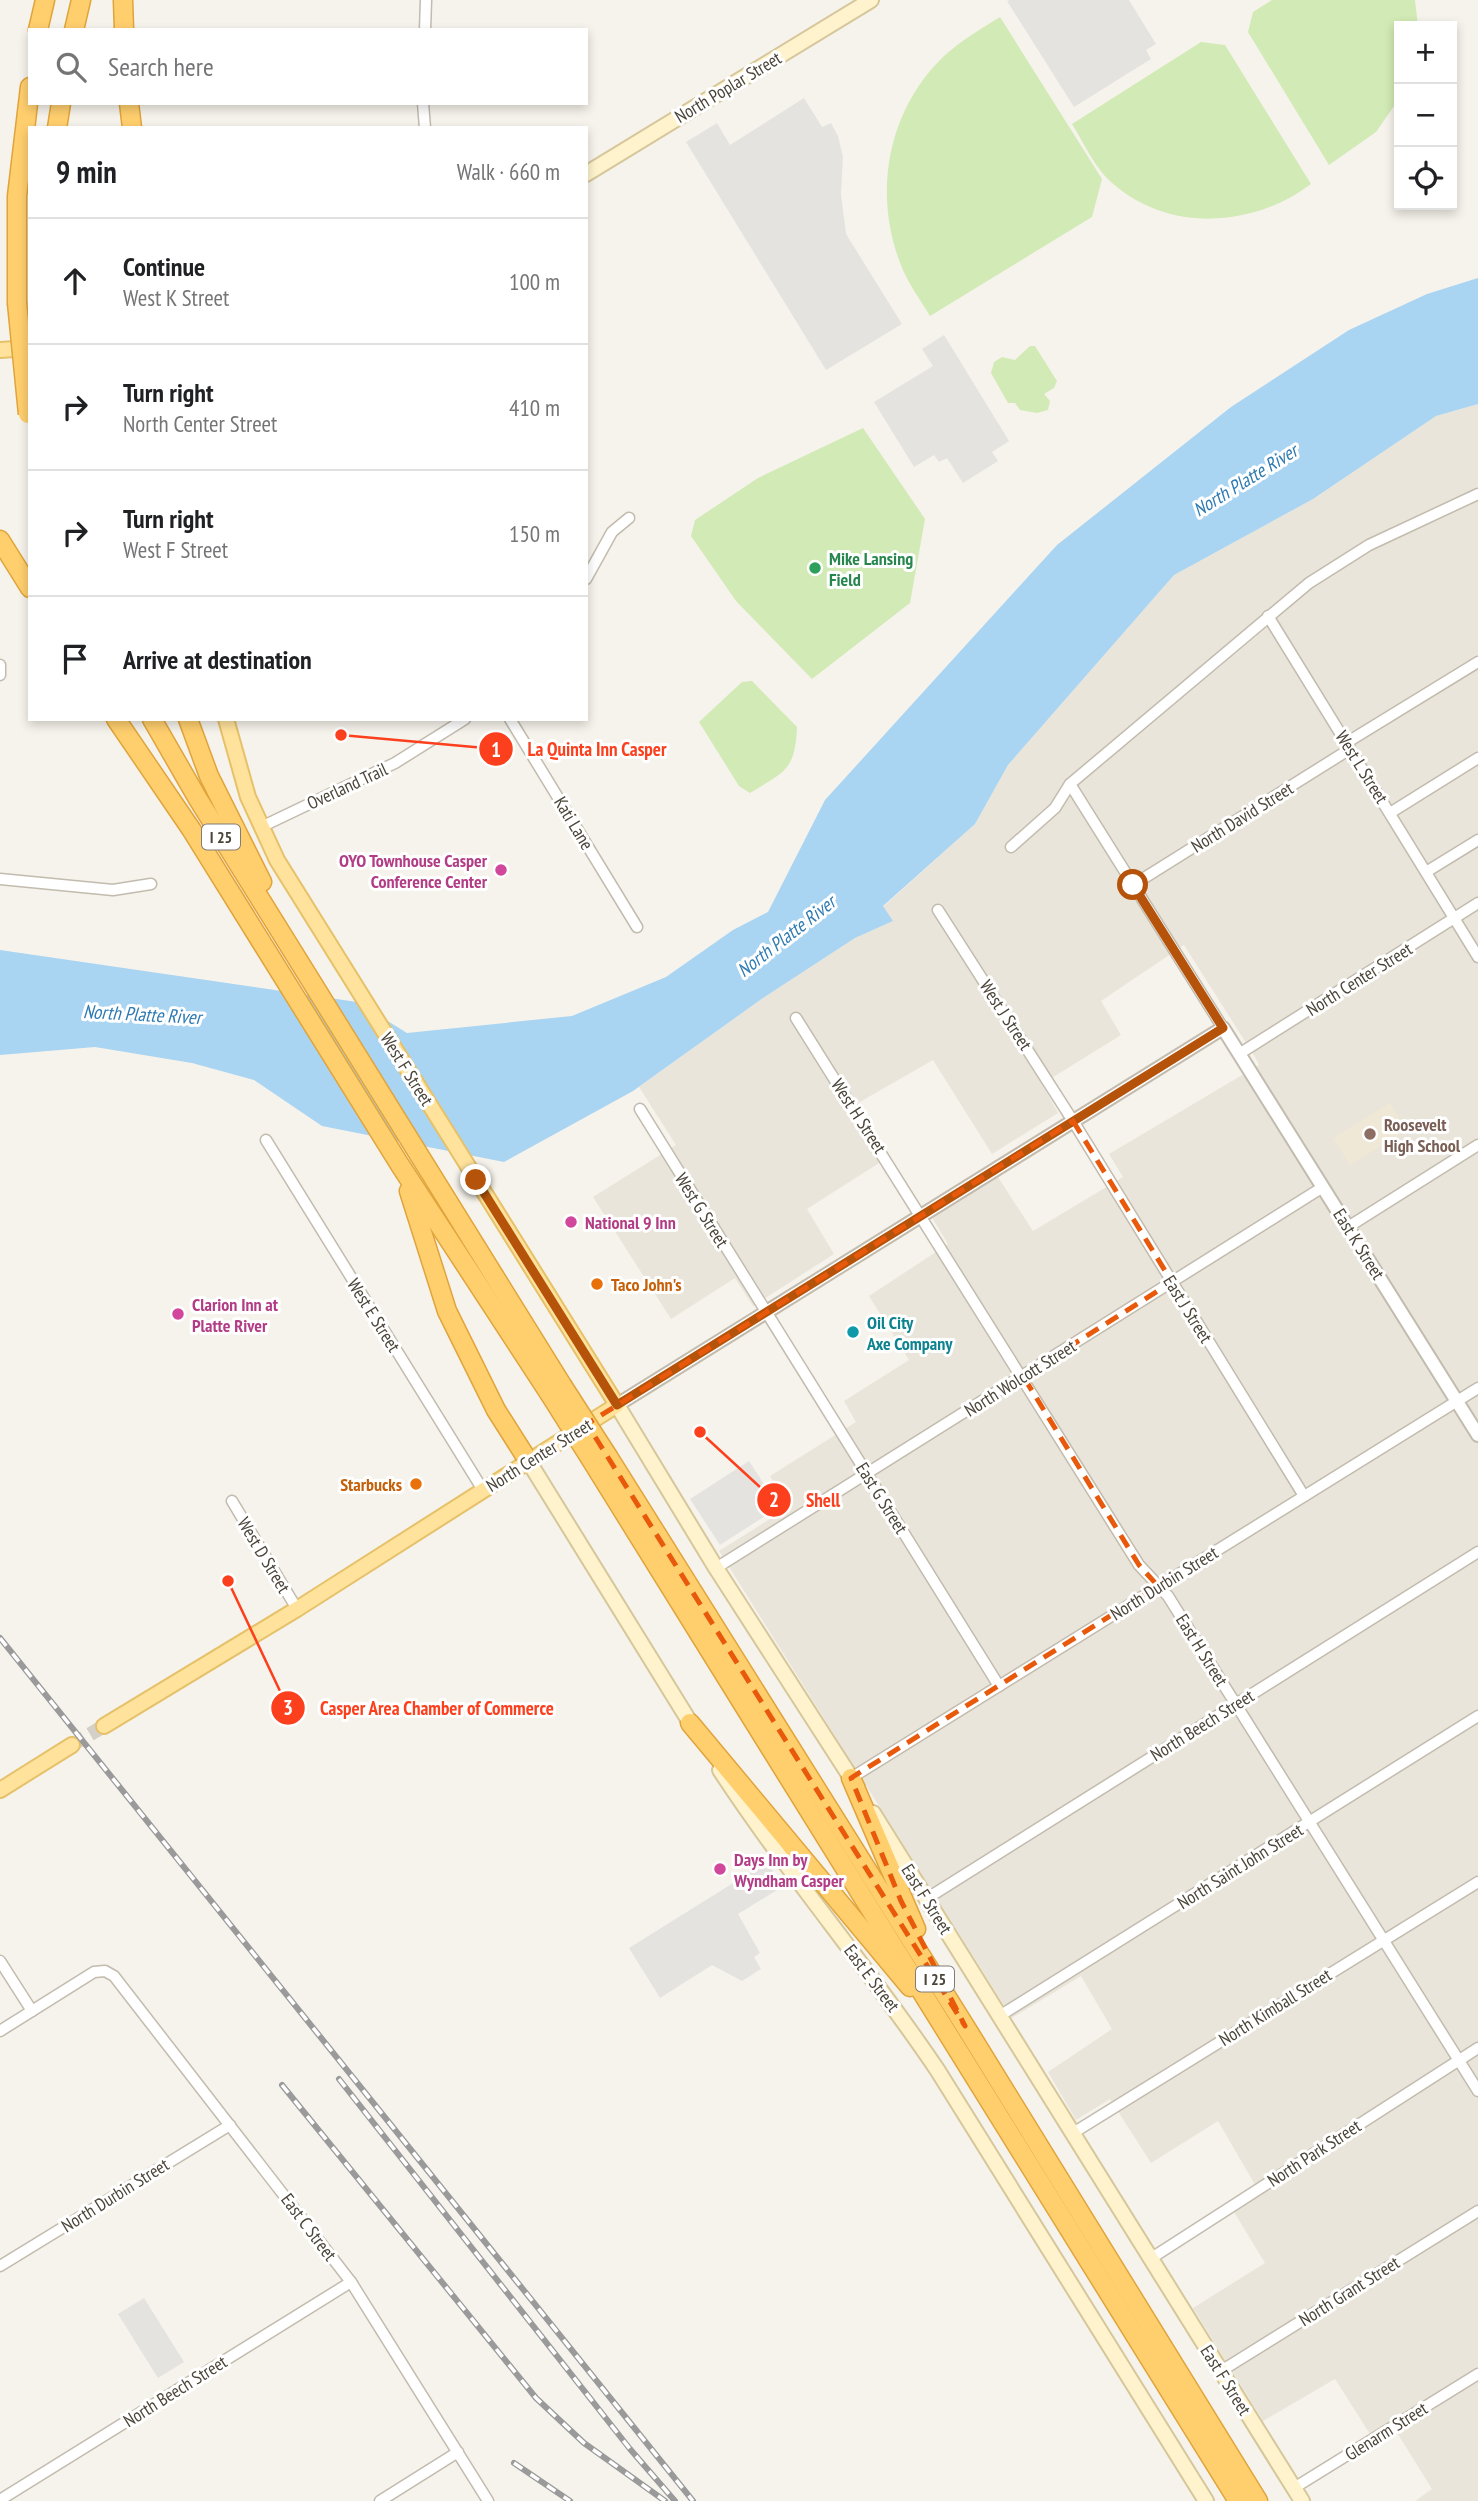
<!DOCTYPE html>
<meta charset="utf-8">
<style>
:root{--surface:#fff;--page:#f2f2f2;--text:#202124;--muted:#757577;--line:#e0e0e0}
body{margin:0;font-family:"PT Sans Narrow",sans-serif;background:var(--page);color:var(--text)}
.controls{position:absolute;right:21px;top:21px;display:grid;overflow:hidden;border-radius:0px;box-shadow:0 4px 10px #0003}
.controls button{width:63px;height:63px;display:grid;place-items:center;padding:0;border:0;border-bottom:2px solid var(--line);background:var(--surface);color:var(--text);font:35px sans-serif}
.stop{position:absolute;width:21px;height:21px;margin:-16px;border:5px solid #b45309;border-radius:50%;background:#fff}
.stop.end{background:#b45309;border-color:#fff;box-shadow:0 2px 7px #0008}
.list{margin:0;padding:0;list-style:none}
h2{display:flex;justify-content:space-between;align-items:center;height:91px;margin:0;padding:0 28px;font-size:30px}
h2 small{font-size:23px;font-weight:400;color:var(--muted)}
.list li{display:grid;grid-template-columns:46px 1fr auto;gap:21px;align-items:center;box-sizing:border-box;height:126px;padding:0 28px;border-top:2px solid var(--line)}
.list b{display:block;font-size:26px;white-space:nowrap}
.list p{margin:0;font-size:23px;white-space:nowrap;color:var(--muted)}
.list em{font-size:23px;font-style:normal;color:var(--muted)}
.icon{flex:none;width:38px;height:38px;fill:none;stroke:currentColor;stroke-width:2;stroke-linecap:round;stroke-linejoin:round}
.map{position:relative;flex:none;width:1478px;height:2501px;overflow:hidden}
.search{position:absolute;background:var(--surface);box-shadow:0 4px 10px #0003;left:28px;top:28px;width:560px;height:77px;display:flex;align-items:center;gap:18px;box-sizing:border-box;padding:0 24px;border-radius:0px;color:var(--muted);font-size:26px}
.panel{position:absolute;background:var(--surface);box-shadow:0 4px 10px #0003;left:28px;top:126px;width:560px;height:595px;border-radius:0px}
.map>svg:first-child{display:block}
</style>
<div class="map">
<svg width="1478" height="2501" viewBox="0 0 1478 2501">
<rect width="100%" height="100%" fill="#f6f3ec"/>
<polygon fill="#eae5da" points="1478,404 1478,2501 1415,2501 1432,2489 1391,2423 1370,2434 1335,2379 1263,2421 1193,2308 1265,2263 1234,2212 1261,2195 1218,2121 1151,2163 1110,2099 1076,2120 1048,2072 1112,2029 1081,1976 1012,2018 719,1551 789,1507 770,1476 856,1422 844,1401 909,1360 869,1296 948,1244 931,1216 996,1174 1033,1231 1123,1177 1109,1154 1259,1065 1255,1057 1184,945 1101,1001 1121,1035 1042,1084 1058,1113 992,1154 933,1060 846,1110 879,1163 807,1209 834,1254 753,1306 735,1278 671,1319 593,1197 676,1145 639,1087 763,998 855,938 893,921 883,907 975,824 1008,765 1174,575 1313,499 1436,416"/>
<polygon fill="#efe8d6" points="1390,1103 1407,1130 1350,1165 1333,1138"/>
<g fill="#d2eab5">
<polygon points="1272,0 1415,0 1418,26 1399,26 1399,99 1376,132 1329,165 1248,32 1253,12"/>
<path d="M1000 17 1102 179 1092 217 930 316C921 301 910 286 903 270 872 198 886 112 943 57 960 41 981 29 1000 17Z"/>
<path d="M1201 42 1225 45 1311 184C1253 228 1167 233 1111 182 1094 167 1084 143 1072 124Z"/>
<polygon points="1030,346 1035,346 1057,381 1054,388 1044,394 1050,401 1048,410 1037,413 1020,410 1015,403 1008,403 991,373 994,362 1002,357 1015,360"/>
<polygon points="863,428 925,519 910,603 812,679 736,601 691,536 695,520 758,478"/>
<path d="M752 681 797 727C795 771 785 771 750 793L739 786 699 722 742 682Z"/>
</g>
<g fill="#e5e3e0">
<polygon points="1010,0 1129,0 1156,44 1146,50 1151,59 1074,107 1007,1"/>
<polygon points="804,98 822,127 831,123 838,136 843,157 841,194 846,234 902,324 826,370 686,142 717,123 730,145"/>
<polygon points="944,335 1009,441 992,452 998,461 963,483 947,458 939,462 934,455 914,467 874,402 933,366 922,349"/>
<polygon points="749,1461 779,1507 720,1545 690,1499"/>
<polygon points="767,1862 782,1887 738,1914 760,1953 754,1957 761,1969 742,1981 712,1965 660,1998 629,1948"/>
<polygon points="144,2298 184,2362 158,2378 118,2314"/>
</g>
<polygon fill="#a9d4f2" points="1478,278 1478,404 1436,416 1313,499 1174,575 1008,765 975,824 883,906 893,921 855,938 763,998 633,1091 504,1162 322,1126 254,1080 192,1063 95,1047 0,1055 0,950 357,1002 407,1033 572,1016 666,977 733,930 768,912 825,800 1057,545 1231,407 1349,330 1427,294"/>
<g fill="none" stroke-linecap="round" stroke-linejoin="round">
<polyline stroke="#d4d0c8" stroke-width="14" stroke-dasharray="14 7" stroke-linecap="butt" points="72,1745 104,1726"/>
<defs>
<g id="minor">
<polyline points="425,30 426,0"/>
<polyline points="423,103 425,128"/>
<polyline points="586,579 612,532 629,518"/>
<polyline points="1268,616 1478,957"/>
<polyline points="0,665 0,675"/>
<polyline points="510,719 637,927"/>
<polyline points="1346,743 1478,662"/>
<polyline points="1070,784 1223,1028"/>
<polyline points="1390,813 1478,758"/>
<polyline points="261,827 395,763 465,719"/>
<polyline points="1011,847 1055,808 1070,784 1309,583 1369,545 1478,494"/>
<polyline points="1426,872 1478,840"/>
<polyline points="0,879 113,890 151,884"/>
<polyline points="1133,885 1350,749"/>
<polyline points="938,910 1073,1121 1304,1496"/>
<polyline points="796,1018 1139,1565 1168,1596 1478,2091"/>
<polyline points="1239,1054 1478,903"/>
<polyline points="640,1109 999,1686"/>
<polyline points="266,1140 483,1490"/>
<polyline points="1348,1227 1478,1145"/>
<polyline points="232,1501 297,1609"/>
<polyline points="716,1568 1323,1187"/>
<polyline points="851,1778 1478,1388"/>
<polyline points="926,1899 1478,1552"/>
<polyline points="0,1961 32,2011"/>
<polyline points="1001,2015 1478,1716"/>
<polyline points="0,2031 94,1972 105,1971 114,1976 351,2282 488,2501"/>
<polyline points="1073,2133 1478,1882"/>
<polyline points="1150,2259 1478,2048"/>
<polyline points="0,2266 230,2125"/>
<polyline points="1221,2371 1478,2211"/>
<polyline points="1294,2488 1478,2374"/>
<polyline points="0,2500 351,2282"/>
<polyline points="380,2501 458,2452"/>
</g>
<polyline id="tertiary" points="617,1405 1223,1028 1478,1435"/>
<g id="secondary">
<polyline points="586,174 871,0"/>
<polyline points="617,1405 716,1568 857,1787"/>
<polyline points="529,1462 696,1732"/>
<path d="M720 1770C788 1874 869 1968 938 2071L1206 2501"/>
<polyline points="873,1813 1302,2501"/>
</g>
<g id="primary">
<polyline points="0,350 30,348"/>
<polyline points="104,1726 297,1609 617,1405 277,860 248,797 226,719"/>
<polyline points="0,1790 72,1745"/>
</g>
<g id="motorway">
<polyline points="123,0 124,30"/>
<polyline points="38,30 45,0"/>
<polyline points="74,30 81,0"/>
<polyline points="129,103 132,128"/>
<polyline points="57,128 61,103"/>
<polyline points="17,303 17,196 30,87"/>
<polyline points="0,540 30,588"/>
<polyline points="116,719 191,829 400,1165 549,1393"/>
<polyline points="152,719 198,799 562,1385"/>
<polyline points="188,719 209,776 262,882"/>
<polyline points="409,1191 447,1311 496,1410 529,1462"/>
<polyline points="609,1458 965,2026 1258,2501"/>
<polyline points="595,1466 1238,2501"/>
<polyline points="690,1723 910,1987"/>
<polyline points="851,1778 916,1929"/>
</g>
</defs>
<use href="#minor" stroke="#c2bbae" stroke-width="13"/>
<use href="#tertiary" stroke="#c2bbae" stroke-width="16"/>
<use href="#secondary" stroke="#d6c79b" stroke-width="18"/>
<use href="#primary" stroke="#e6c16a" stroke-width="18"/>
<use href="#motorway" stroke="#e0a43c" stroke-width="21"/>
<use href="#minor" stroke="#fff" stroke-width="10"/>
<use href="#tertiary" stroke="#fff" stroke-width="12"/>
<use href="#secondary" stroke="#fff3cd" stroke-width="14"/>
<use href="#primary" stroke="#ffe39c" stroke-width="14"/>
<use href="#motorway" stroke="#ffcf6e" stroke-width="18"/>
<defs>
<g id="rail">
<polyline points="0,1638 693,2501"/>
<polyline points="339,2079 630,2449 675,2501"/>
<polyline points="282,2085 536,2398 584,2443 665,2501"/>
<polyline points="514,2463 570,2501"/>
</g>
</defs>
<use href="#rail" stroke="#9a9a9a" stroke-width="6"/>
<use href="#rail" stroke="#fff" stroke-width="3.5" stroke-dasharray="10" stroke-linecap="butt"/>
<defs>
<g id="motorway-bridge">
<polyline points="17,303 28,414"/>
<polyline points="562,1385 609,1458"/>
<polyline points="549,1393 595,1466"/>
</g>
</defs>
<use href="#motorway-bridge" stroke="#e0a43c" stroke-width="21" stroke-linecap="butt"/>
<use href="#motorway-bridge" stroke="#ffcf6e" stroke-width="18"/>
</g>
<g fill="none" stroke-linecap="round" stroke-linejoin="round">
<polyline stroke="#b45309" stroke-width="9" points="476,1180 617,1405 1223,1028 1133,885"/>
</g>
<path fill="none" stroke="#e8590c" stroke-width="5" stroke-dasharray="14 9" stroke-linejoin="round" d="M1073 1121 1172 1282 1023 1376 1139 1565 1158 1586 851 1778 901 1901 965 2026 587 1424Z"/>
<circle fill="#2e9e5b" stroke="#fff" stroke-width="2.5" cx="815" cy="568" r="7"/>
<g fill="#d1479c" stroke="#fff" stroke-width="2.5">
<circle cx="501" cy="870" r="7"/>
<circle cx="571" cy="1222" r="7"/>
<circle cx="178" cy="1314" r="7"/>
<circle cx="720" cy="1869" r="7"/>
</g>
<circle fill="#8d6e63" stroke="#fff" stroke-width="2.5" cx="1370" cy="1134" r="7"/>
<g fill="#e8710a" stroke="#fff" stroke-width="2.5">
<circle cx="597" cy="1284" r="7"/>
<circle cx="416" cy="1484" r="7"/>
</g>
<circle fill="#0f9aa8" stroke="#fff" stroke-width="2.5" cx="853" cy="1332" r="7"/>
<g text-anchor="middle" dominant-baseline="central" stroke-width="6" stroke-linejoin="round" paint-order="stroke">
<g fill="#fff" stroke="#817c74" stroke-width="2">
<rect x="202" y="824.5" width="38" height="25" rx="5"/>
<rect x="916" y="1966.5" width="38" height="25" rx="5"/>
</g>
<g font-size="16" font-weight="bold" fill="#4b4439">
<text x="221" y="837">I 25</text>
<text x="935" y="1979">I 25</text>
</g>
<g font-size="18" fill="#4b4439" stroke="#fff">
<text transform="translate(728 87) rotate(-31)">North Poplar Street</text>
<text transform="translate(1362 767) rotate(58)">West L Street</text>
<text transform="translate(347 786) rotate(-25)">Overland Trail</text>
<text transform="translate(1242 817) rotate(-32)">North David Street</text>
<text transform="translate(574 823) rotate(59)">Kati Lane</text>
<text transform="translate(1359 979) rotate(-32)">North Center Street</text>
<text transform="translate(1006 1015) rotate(57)">West J Street</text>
<text transform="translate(407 1069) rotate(58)">West F Street</text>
<text transform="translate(859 1116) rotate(57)">West H Street</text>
<text transform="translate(702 1210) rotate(58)">West G Street</text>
<text transform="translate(1359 1244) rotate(58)">East K Street</text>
<text transform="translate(1188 1309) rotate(58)">East J Street</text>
<text transform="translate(374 1315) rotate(58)">West E Street</text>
<text transform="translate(1020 1378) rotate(-32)">North Wolcott Street</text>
<text transform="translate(539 1455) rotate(-32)">North Center Street</text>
<text transform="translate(882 1498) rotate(58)">East G Street</text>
<text transform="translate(264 1555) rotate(59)">West D Street</text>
<text transform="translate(1164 1583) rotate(-32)">North Durbin Street</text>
<text transform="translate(1202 1650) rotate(58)">East H Street</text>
<text transform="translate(1202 1725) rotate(-32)">North Beech Street</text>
<text transform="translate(1240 1866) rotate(-32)">North Saint John Street</text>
<text transform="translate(927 1899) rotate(58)">East F Street</text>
<text transform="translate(872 1978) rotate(53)">East E Street</text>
<text transform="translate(1275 2007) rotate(-32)">North Kimball Street</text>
<text transform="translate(1314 2153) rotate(-33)">North Park Street</text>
<text transform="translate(115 2195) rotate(-32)">North Durbin Street</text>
<text transform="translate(309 2227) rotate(53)">East C Street</text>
<text transform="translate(1349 2291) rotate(-32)">North Grant Street</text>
<text transform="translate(1226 2380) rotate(58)">East F Street</text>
<text transform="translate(175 2391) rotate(-32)">North Beech Street</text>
<text transform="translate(1386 2431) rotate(-32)">Glenarm Street</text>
</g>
<g font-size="18" font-weight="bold" fill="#27864d" stroke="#fff" text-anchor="start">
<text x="829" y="558">Mike Lansing<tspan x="829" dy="21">Field</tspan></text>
</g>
<g font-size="18" font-weight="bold" fill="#b23c85" stroke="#fff" text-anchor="start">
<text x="487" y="860" text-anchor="end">OYO Townhouse Casper<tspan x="487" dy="21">Conference Center</tspan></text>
<text x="585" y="1222">National 9 Inn</text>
<text x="192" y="1304">Clarion Inn at<tspan x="192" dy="21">Platte River</tspan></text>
<text x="734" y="1859">Days Inn by<tspan x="734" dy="21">Wyndham Casper</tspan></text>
</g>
<g font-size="18" font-weight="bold" fill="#785e54" stroke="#fff" text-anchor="start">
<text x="1384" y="1124">Roosevelt<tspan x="1384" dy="21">High School</tspan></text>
</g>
<g font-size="18" font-weight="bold" fill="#c56008" stroke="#fff" text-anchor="start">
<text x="611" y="1284">Taco John's</text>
<text x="402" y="1484" text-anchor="end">Starbucks</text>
</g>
<g font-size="18" font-weight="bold" fill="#0d838f" stroke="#fff" text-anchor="start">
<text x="867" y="1322">Oil City<tspan x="867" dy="21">Axe Company</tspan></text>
</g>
<g font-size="19" font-style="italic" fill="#2e7ab2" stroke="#fff">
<text transform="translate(1245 480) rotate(-32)">North Platte River</text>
<text transform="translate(786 936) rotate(-38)">North Platte River</text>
<text transform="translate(142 1014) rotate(3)">North Platte River</text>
</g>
</g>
<path fill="none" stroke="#fc3f1d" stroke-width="2.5" d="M341 735L496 749M700 1432L774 1500M228 1581L288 1708"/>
<g fill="#fc3f1d" stroke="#fff" stroke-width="2.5">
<circle cx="341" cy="735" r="7"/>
<circle cx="700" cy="1432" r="7"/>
<circle cx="228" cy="1581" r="7"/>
<circle cx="496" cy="749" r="18"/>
<circle cx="774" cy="1500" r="18"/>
<circle cx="288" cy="1708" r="18"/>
</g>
<g font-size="21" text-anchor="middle" font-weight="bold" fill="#fff">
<text x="496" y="757">1</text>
<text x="774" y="1507">2</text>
<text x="288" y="1715">3</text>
</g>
<g font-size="19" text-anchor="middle" font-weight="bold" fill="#fc3f1d" stroke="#fff" stroke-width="6" stroke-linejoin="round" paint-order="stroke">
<text x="597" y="756">La Quinta Inn Casper</text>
<text x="823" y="1507">Shell</text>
<text x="437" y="1715">Casper Area Chamber of Commerce</text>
</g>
</svg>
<div class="controls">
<button>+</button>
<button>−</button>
<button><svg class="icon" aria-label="locate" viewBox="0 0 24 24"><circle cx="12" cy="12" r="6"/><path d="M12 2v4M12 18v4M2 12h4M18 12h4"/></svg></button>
</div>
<div class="stop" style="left:1133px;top:885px"></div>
<div class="stop end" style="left:476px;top:1180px"></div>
<div class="search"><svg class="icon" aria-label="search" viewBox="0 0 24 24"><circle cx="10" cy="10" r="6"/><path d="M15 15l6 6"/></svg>Search here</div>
<section class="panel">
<h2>9 min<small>Walk · 660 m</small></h2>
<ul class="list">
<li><svg class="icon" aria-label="ahead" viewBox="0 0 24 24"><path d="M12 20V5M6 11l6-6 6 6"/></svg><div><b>Continue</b><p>West K Street</p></div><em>100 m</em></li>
<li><svg class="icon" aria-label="right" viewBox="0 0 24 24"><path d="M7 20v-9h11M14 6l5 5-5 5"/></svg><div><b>Turn right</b><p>North Center Street</p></div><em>410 m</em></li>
<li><svg class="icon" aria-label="right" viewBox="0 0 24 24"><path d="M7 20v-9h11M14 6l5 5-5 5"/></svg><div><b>Turn right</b><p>West F Street</p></div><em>150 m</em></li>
<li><svg class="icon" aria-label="arrive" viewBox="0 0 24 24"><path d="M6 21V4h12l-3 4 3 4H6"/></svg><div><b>Arrive at destination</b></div></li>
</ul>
</section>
</div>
